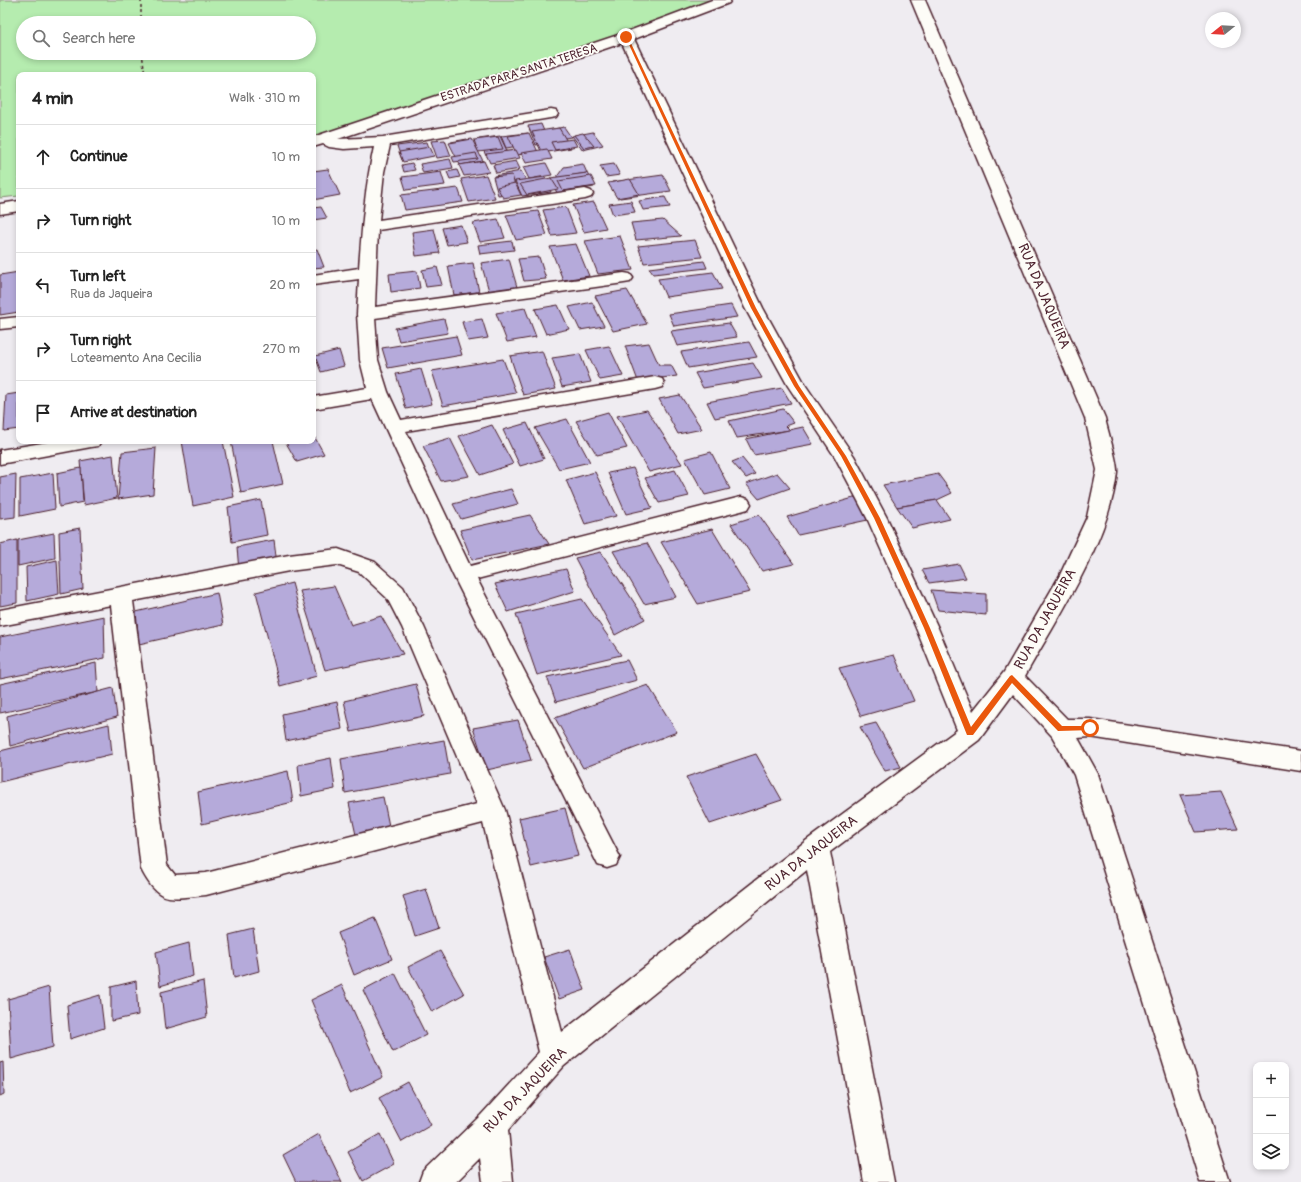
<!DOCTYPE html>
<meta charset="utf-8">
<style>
:root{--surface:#fff;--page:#f2f2f2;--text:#222;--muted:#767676;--line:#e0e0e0}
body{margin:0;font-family:Pangolin,sans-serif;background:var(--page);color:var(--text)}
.controls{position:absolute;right:12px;bottom:12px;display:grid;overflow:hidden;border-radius:8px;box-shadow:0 2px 6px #0003}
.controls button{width:36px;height:36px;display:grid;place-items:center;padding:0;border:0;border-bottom:1px solid var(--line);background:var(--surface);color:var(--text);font:20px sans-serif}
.compass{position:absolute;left:1205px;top:12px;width:36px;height:36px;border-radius:50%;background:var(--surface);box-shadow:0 2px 6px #0003;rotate:252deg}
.stop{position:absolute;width:12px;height:12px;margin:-9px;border:3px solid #ea580c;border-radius:50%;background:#fff}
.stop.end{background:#ea580c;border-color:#fff;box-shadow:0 1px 4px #0008}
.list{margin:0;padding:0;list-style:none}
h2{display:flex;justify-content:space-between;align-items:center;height:52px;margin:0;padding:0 16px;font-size:17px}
h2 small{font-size:13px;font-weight:400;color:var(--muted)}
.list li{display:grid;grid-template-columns:26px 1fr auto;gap:12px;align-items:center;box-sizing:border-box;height:64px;padding:0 16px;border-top:1px solid var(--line)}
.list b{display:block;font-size:15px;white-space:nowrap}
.list p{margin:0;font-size:13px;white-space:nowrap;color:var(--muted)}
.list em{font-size:13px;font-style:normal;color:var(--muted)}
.icon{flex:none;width:22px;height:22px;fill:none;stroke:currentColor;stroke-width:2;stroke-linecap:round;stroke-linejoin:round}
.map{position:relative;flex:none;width:1301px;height:1182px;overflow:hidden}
.search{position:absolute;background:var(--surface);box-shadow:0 2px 6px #0003;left:16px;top:16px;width:300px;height:44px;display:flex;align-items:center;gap:10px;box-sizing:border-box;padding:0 14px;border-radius:22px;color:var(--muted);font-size:15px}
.panel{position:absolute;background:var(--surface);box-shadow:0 2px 6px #0003;left:16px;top:72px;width:300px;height:372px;border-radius:8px}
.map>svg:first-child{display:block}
</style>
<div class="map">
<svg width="1301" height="1182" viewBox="0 0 1301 1182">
<rect width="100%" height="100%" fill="#efecf1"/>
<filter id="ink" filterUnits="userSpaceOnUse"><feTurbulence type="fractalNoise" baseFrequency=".025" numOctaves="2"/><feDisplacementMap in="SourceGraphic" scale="8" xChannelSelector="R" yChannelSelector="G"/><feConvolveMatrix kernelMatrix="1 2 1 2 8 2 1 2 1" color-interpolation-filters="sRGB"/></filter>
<g filter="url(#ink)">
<path fill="#b5ecaf" stroke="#80866d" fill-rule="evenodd" d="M0 0H724L313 142V75H19V196L0 198ZM23 23H309V53H23Z"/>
<g fill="#b5aada" stroke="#4a1f2b">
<polygon points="541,124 549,143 536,145 528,126"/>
<polygon points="564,127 571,137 552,140 548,130"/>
<polygon points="559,128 571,148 542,153 532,132"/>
<polygon points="593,132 603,145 583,150 572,136"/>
<polygon points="528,133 533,144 506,148 501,136"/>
<polygon points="529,133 538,152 517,155 508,136"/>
<polygon points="583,133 594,146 584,148 574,135"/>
<polygon points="500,136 508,153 486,156 479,139"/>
<polygon points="498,137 503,149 478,152 474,140"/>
<polygon points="467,139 473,151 457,154 451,142"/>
<polygon points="472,139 483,161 460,165 449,143"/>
<polygon points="573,139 577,146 555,150 551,142"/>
<polygon points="445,140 451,156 437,158 431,141"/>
<polygon points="427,142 432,156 402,160 397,146"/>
<polygon points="430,147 434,156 403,162 399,152"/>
<polygon points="547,149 552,159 526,163 521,153"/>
<polygon points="516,150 520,158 490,163 486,154"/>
<polygon points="476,153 478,159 454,162 452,157"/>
<polygon points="450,159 453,168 423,173 420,164"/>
<polygon points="484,161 489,172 464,176 459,165"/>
<polygon points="516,161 520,169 496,173 493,165"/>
<polygon points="412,163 415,170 404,172 402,165"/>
<polygon points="546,163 552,175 529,179 523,167"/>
<polygon points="583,164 587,173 556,178 564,167"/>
<polygon points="614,164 620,175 606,177 600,166"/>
<polygon points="328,169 340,195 313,200 313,171"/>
<polygon points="457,170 460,177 450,179 447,172"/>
<polygon points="521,171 526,180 497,185 494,176"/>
<polygon points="441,172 445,185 406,190 402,177"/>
<polygon points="587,173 594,187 557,193 550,178"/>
<polygon points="486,175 495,198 469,202 461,179"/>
<polygon points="512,175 517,193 498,195 493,177"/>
<polygon points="663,175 671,191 620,198 612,182"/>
<polygon points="591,176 596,186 563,191 558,181"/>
<polygon points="545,177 551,192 522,196 515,181"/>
<polygon points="551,178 558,189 527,195 520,184"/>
<polygon points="630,179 639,194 617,198 608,183"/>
<polygon points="515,183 521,195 503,198 497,187"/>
<polygon points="458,188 463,202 405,210 401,195"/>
<polygon points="665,197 670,207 643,210 639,201"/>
<polygon points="631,201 635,212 613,215 609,204"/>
<polygon points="594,202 606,228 584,232 573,205"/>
<polygon points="321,207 327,218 313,220 313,208"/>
<polygon points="566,207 576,233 552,236 543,210"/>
<polygon points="538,211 547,235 516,240 506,215"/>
<polygon points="498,219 505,238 480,242 473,223"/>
<polygon points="663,220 681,236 636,240 631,223"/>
<polygon points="461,225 467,242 447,245 442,228"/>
<polygon points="434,229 440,253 416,256 412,232"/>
<polygon points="620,236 633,270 598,274 585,241"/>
<polygon points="695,240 702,257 644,263 638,246"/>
<polygon points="512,241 514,250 480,254 478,245"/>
<polygon points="576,244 589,276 563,280 550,247"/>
<polygon points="317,249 324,267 313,268 313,250"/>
<polygon points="539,257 546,279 524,281 518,259"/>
<polygon points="509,259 517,287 489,291 481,263"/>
<polygon points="704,261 707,268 653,274 649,268"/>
<polygon points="473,263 479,292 454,295 448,266"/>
<polygon points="437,267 442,285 426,287 422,270"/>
<polygon points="417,271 420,288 391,292 389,274"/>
<polygon points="19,272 19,312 0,315 0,275"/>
<polygon points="713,272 722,289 666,297 658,279"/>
<polygon points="627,290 647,324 613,331 595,296"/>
<polygon points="592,302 604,326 580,330 569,307"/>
<polygon points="558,305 569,329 546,334 535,309"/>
<polygon points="731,305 737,317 674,326 669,314"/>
<polygon points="525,308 536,337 507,342 496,313"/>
<polygon points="444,319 448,333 399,341 395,328"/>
<polygon points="482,319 488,338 468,341 462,322"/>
<polygon points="729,323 737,337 677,346 671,331"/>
<polygon points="456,336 462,355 388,368 382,348"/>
<polygon points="749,342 757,357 688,368 681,352"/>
<polygon points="649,343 659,365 671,365 677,376 638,381 625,346"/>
<polygon points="609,346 623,376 600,380 586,350"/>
<polygon points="339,350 344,366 321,372 315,356"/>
<polygon points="542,351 556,389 523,395 510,356"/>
<polygon points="580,354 591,382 562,387 552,358"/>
<polygon points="503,359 516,393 443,406 432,371"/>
<polygon points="753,363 762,378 703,388 695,373"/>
<polygon points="421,369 432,404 406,409 396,374"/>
<polygon points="782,388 791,403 715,418 707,402"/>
<polygon points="19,393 19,429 4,431 6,395"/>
<polygon points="680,395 702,429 678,434 659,399"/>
<polygon points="783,409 794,423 786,426 790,430 737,438 729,421"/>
<polygon points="647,410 682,464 649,472 617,416"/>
<polygon points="608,412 627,448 597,455 576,421"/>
<polygon points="567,419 590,462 559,469 535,428"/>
<polygon points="527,423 544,459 520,466 503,430"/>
<polygon points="492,425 513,464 480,475 459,436"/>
<polygon points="803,427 813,444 754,455 746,439"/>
<polygon points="313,434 324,454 297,462 285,441 313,441"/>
<polygon points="450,438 469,476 441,481 423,446"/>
<polygon points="182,441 223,441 234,497 193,506"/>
<polygon points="231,441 273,441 283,484 241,493"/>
<polygon points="156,448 153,494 118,499 122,452"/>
<polygon points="711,452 730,489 705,495 685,459"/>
<polygon points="113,455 117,498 84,505 80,461"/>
<polygon points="742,458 755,474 746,478 732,462"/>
<polygon points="81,468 83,502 59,507 57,473"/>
<polygon points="633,468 652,508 626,514 608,473"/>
<polygon points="675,470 689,496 659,503 645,478"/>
<polygon points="595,472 616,516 585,524 566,480"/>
<polygon points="53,473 55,509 20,516 20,479"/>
<polygon points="777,473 790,488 759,499 746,484"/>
<polygon points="16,474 15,517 0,519 0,477"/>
<polygon points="938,474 952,493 937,500 897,507 883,485"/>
<polygon points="511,489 518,504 461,519 453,504"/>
<polygon points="864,495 877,518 798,535 787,517"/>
<polygon points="261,500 267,535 232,542 228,507"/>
<polygon points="937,500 950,519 912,528 897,507"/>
<polygon points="530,515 549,544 472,560 460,530"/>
<polygon points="759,515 794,564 762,571 731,524"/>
<polygon points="80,528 83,589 61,594 59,532"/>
<polygon points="712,529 750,592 698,604 661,542"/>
<polygon points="54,533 55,558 18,566 18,540"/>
<polygon points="17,540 17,603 0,606 0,544"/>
<polygon points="274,540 277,564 239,571 237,547"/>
<polygon points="647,543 676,597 644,604 613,551"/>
<polygon points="601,552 645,619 615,635 575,558"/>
<polygon points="57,560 59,594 27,601 26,567"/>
<polygon points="959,564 966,578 929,583 922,570"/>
<polygon points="566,569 575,591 508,612 495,584"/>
<polygon points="292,583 317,676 280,686 256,592"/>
<polygon points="334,586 351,625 381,616 403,654 325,670 300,591"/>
<polygon points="931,590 986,594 986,615 938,610"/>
<polygon points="217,593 223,625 139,644 136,612"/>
<polygon points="582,599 621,655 537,675 516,614"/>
<polygon points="104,616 105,658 0,679 0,637"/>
<polygon points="894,655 914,701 861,716 839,668"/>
<polygon points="627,660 637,680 556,702 547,677"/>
<polygon points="96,663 98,692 0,713 0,684"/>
<polygon points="416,684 424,716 351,732 344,701"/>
<polygon points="648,685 677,732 583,768 555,718"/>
<polygon points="113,688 117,717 10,746 7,716"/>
<polygon points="337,702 342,729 286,741 282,714"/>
<polygon points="518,720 531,760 487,770 473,728"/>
<polygon points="876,723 901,767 885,771 860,727"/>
<polygon points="109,724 112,754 0,782 0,751"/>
<polygon points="444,740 450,774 345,793 341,759"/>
<polygon points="756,754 782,800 710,824 686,777"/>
<polygon points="331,758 335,789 301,796 298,765"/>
<polygon points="288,771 293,802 202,824 198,792"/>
<polygon points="1221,792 1238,829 1196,832 1180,795"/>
<polygon points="383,797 389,826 356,835 349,803"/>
<polygon points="565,808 578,856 531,867 519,818"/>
<polygon points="426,889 439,928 415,936 403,896"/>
<polygon points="375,918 392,959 354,975 338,933"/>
<polygon points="253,929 259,971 234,978 229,935"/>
<polygon points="189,943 193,976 160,986 156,952"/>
<polygon points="570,949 585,990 559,999 544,957"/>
<polygon points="440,951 464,994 432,1012 408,967"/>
<polygon points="395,973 426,1035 393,1052 363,990"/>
<polygon points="136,981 138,1015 111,1021 111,987"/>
<polygon points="203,981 207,1017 165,1029 161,992"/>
<polygon points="342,985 383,1077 350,1093 311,1000"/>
<polygon points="49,987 53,1047 11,1059 8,999"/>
<polygon points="100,995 104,1028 70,1039 67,1005"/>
<polygon points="3,1062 4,1094 0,1096 0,1063"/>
<polygon points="408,1082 431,1125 402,1142 379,1098"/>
<polygon points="319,1134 342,1182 296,1182 283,1155"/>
<polygon points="380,1134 394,1164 363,1181 348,1152"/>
</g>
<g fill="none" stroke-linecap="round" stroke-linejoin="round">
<defs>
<g id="minor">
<path d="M712 0H731L729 3 634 39 763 308 806 386 854 456 887 518 938 628 973 711 1004 672 1060 575 1087 517 1097 470 1085 418 911 0H925L1105 418C1107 429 1118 462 1117 472 1110 540 1058 617 1025 676L1067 719H1090L1301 751V771L1090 737 1078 738 1098 774 1230 1182H1200L1074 775 1052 736 1013 694 979 740 830 852 894 1182H864L807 870 564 1066 508 1130 513 1182H483L480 1158 456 1182H419L423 1171 481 1115 539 1052 483 823 206 895C171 898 159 905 141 869L111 605 0 626V610L289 555 338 549 375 562 403 587 424 627 505 810 562 1032 807 840 957 730 916 628 867 518 835 457 788 386 745 308 622 43 338 139 383 137 551 110 556 111 558 114 556 117 390 145 384 172 379 220 585 189 591 191 593 194 591 197 585 199 378 230 375 307 624 273 630 274 633 278 630 282 624 283 375 318 378 360 388 392 401 420 655 377 662 379 664 383 662 387 655 389 406 431 470 566 741 497 748 499 751 504 748 509 741 511 477 579 620 857 616 865 607 868 598 865 453 575 372 399 313 409V397L367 388 360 360 357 314 359 279 313 285V275L359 268C362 227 365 187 374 147L344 149 329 147 323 144 313 147V137L621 34ZM337 565 359 572 387 598 402 627 477 804 206 873 175 875 167 865 133 601 289 571Z"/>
<polygon points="19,201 19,211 0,214 0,204"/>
<polygon points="19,317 19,327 0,329 0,319"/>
<polygon points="54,441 101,441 98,446 91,447 0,464 0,450"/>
</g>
</defs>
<use href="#minor" stroke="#4a1f2b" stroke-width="3"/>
<g stroke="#4a1f2b" stroke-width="1.5" stroke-dasharray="3 2" stroke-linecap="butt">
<polyline points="141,0 141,23"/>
<polyline points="142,53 145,75"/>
</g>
<use href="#minor" fill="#fdfcf7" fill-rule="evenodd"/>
</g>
</g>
<polygon fill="#ea580c" points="625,36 628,37 756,308 799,386 846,456 880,518 930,628 971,727 1010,676 1012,675 1062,726 1093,726 1093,730 1058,731 1012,683 973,735 967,735 924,628 874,518 841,456 794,386 751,308"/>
<g text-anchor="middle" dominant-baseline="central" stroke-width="3.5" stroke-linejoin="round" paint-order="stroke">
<g font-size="12" fill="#4a1f2b" stroke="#fdfcf7">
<text transform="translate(519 73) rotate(-18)">ESTRADA PARA SANTA TERESA</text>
</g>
<g font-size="14" fill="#4a1f2b" stroke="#fdfcf7">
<text transform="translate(1044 296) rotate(67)">RUA DA JAQUEIRA</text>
<text transform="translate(1045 619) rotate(-61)">RUA DA JAQUEIRA</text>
<text transform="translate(811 853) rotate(-38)">RUA DA JAQUEIRA</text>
<text transform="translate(525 1090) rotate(-46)">RUA DA JAQUEIRA</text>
</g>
</g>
</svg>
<div class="controls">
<button>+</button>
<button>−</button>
<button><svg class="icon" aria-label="layers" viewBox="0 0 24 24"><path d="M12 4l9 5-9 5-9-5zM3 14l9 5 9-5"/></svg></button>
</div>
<svg class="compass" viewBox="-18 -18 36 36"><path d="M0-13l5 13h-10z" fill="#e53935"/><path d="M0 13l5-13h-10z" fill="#767676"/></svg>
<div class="stop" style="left:1090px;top:728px"></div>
<div class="stop end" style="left:626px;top:37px"></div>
<div class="search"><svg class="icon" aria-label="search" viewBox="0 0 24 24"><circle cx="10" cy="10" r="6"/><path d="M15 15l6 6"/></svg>Search here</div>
<section class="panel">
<h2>4 min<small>Walk · 310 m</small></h2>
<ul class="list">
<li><svg class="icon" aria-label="ahead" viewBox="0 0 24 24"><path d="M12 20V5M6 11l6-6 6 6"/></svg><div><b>Continue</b></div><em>10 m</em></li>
<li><svg class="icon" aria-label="right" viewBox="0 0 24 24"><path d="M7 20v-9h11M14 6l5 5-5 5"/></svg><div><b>Turn right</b></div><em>10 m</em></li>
<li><svg class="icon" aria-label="left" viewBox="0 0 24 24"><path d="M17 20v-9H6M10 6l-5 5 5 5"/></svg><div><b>Turn left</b><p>Rua da Jaqueira</p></div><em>20 m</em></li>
<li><svg class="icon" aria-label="right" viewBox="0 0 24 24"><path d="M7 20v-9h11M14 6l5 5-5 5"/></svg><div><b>Turn right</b><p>Loteamento Ana Cecilia</p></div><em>270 m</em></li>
<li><svg class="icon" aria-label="arrive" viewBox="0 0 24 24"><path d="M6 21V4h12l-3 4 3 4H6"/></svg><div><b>Arrive at destination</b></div></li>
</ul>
</section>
</div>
